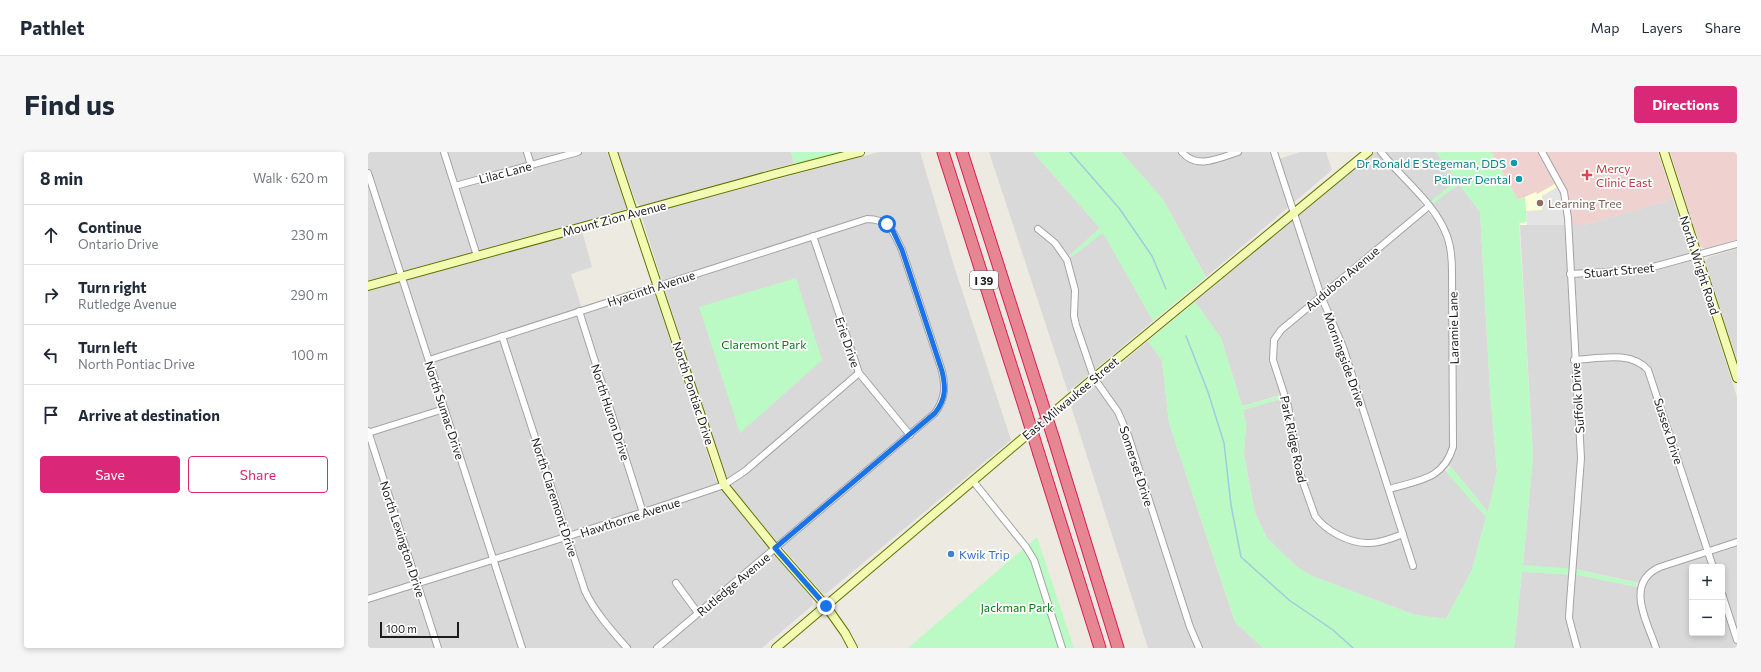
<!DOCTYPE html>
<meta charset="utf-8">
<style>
:root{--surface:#fff;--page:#f6f6f7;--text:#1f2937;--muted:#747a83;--line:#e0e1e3;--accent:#db2777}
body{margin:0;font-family:Commissioner,sans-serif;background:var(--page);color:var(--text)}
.controls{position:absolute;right:12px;bottom:12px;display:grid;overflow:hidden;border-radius:4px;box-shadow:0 2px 6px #0003}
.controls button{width:36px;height:36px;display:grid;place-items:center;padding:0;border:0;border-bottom:1px solid var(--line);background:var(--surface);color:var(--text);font:20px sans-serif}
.scale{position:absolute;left:12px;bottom:10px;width:79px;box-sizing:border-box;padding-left:4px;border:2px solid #1c1c1c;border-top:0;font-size:11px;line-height:14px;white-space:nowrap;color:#1c1c1c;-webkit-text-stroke:3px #fff;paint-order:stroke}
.stop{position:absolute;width:12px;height:12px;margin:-9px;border:3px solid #1a73e8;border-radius:50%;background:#fff}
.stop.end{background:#1a73e8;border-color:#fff;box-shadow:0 1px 4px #0008}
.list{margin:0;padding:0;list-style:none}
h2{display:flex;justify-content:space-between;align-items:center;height:52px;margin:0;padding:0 16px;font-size:17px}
h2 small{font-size:13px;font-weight:400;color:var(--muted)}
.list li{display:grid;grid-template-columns:26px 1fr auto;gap:12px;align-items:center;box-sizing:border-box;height:60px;padding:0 16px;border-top:1px solid var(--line)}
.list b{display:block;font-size:15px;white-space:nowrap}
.list p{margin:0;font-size:13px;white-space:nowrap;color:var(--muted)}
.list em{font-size:13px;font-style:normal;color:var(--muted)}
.actions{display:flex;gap:8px;padding:12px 16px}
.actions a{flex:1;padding:9px 0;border:1px solid var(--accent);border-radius:4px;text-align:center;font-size:14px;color:var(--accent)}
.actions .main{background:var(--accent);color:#fff}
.icon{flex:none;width:22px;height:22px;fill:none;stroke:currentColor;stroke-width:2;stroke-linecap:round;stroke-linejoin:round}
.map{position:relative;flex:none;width:1369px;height:496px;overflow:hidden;border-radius:4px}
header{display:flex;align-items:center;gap:24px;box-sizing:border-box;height:56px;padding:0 20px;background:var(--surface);border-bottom:1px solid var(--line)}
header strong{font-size:19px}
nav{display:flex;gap:22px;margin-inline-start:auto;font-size:14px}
.intro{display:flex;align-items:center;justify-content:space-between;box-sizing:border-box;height:96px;padding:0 24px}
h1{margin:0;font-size:28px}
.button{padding:10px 18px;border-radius:4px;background:var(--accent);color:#fff;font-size:14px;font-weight:700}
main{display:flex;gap:24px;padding:0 24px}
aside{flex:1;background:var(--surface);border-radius:4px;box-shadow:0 2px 6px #0003}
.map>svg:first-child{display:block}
</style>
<header>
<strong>Pathlet</strong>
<nav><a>Map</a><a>Layers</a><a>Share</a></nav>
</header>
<div class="intro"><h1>Find us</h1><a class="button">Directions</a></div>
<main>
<aside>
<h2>8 min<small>Walk · 620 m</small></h2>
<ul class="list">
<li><svg class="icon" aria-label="ahead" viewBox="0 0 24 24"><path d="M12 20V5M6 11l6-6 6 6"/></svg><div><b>Continue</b><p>Ontario Drive</p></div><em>230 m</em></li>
<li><svg class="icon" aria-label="right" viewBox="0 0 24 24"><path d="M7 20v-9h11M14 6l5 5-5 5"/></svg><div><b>Turn right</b><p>Rutledge Avenue</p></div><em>290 m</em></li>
<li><svg class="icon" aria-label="left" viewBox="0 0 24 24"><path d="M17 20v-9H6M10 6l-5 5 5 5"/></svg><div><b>Turn left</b><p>North Pontiac Drive</p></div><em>100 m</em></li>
<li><svg class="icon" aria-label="arrive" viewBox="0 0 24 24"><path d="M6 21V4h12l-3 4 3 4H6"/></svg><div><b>Arrive at destination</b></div></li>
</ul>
<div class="actions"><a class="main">Save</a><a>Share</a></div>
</aside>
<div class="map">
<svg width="1369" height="496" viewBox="0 0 1369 496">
<rect width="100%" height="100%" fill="#edeae1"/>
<g fill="#dad9d9" fill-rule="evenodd">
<polygon points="0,0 239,0 259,55 256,58 0,129"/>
<polygon points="250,0 423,0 426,11 272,54 268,50"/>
<polygon points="511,0 552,0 587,117 643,288 459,441 455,442 371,346 354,317 274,66 276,63"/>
<polygon points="621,0 665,0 732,76 701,104 702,106 735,80 785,169 700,240"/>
<polygon points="753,0 901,0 905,9 932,0 958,0 964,18 838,125 794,46"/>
<polygon points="1005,0 1068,0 1089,29 1062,50 1058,45 1051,49 1064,65 1070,60 1064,52 1091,32 1112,60 1122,239 1129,320 1120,360 1083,315 1076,309 1073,313 1118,365 1104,418 1078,467 1047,463 944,424 929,415 899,386 887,361 876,303 878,272 875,258 922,244 920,241 874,254 853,186 827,150"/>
<path d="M1305 47 1369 245V496H1146L1154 420 1211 423 1268 435 1275 436 1276 432 1207 417 1155 414 1165 305 1152 73H1216ZM1324 415H1354V481H1324Z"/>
<polygon points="214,79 224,115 203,122 215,160 286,139 348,328 364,351 444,446 445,453 394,496 0,496 0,139"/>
<polygon points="1369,97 1369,208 1337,109 1341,105"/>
<polygon points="780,189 794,208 801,271 867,470 895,496 780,496 703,254"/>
</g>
<g fill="#efd2cf">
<polygon points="1123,0 1290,0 1305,47 1216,73 1152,73 1150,48"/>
<polygon points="1302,0 1369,0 1369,89 1337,97 1332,94"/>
</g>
<polygon fill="#fdffd8" points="1187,32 1194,48 1196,73 1152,73 1150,48 1168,40 1169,42"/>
<g fill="#bbfac4">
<polygon points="423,0 492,0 428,16"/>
<polygon points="665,0 753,0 794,46 838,125 785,169 735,81 702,106 701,104 732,76"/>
<polygon points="1068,0 1123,0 1150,48 1157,45 1159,70 1151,71 1165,305 1155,413 1207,417 1269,431 1268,435 1211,423 1154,420 1146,496 895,496 867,470 801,271 794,208 780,189 827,150 853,186 874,254 912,244 913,247 875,258 878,272 876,303 887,361 899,386 929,415 944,424 1047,463 1078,467 1104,418 1118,365 1078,320 1083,315 1120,360 1129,320 1122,239 1112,60 1091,32 1064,52 1062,50 1089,29"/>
<polygon points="428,126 454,208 372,281 331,155"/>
<polygon points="669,385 706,496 540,496"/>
</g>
<polygon fill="#e4e4e4" points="1189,35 1194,48 1196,73 1159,73 1158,59 1174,58 1174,44"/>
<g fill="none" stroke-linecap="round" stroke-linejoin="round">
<g stroke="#a0cbdc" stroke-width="1.5">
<polyline points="702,0 751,56 784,104 798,137"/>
<polyline points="818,184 840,240 856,291 863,353 873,405 921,448 965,478 985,496"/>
</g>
<defs>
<g id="street">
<polyline points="76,0 109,104"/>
<polyline points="159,0 163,13"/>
<path d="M814 0C829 18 851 6 870 0"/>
<polyline points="906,0 953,144 975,195 1045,414"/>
<path d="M1013 0C1034 27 1067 51 1079 84 1083 95 1084 108 1084 120L1085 295C1075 328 1051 328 1021 337"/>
<polyline points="1174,0 1196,40 1200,66 1213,306 1202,450 1201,466 1209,496"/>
<polyline points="0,21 154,496"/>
<polyline points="87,34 210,0"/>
<polyline points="670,77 687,91 699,108 707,138 706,164 708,173 726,226 750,260 760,283 822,475 831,496"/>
<polyline points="445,84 491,221 542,283"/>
<polyline points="1202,122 1274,118 1369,92"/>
<polyline points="211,159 275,361"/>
<path d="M134 184 217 439C227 460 243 478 259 496"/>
<path d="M61 208 499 67C522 67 526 81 534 98L574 219C578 236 577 247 567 261L289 496"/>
<path d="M1206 208C1229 207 1263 198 1280 218L1345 415"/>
<polyline points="0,279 70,496"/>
<polyline points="0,281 76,257"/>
<polyline points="605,329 658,395 666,408 694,496"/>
<path d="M1035 382C1025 386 1013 391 1002 391 982 392 958 379 947 364L931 319 920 254 905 208 906 188 913 178 1061 54"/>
<polyline points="308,431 330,461"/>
<polyline points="1354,442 1369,488"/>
<path d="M0 447C119 409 238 374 356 333L377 319 491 221"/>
<path d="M1288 496C1279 469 1256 431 1292 415L1369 390"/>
</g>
<g id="secondary">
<polyline points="245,0 356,333 407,396 458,454 477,481 485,496"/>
<polyline points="1296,0 1369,226"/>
<polyline points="0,134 407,22 492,0"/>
<polyline points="408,496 726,226 1000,0"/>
</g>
<g id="highway">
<polyline points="575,0 657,257"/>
<polyline points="594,0 672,244"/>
<polyline points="686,288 750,496"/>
<polyline points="671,302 732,496"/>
</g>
</defs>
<use href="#street" stroke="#a3a3a3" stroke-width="8"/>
<use href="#secondary" stroke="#607303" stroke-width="10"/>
<use href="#highway" stroke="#d92056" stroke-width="13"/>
<use href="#street" stroke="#fff" stroke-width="6"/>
<use href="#secondary" stroke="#f3fab2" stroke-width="8"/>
<use href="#highway" stroke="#e78693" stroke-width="11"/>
<defs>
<g id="highway-bridge">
<polyline points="672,244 686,288"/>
<polyline points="657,257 671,302"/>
</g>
</defs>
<use href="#highway-bridge" stroke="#d92056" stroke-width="13" stroke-linecap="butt"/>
<use href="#highway-bridge" stroke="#e78693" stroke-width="11"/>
</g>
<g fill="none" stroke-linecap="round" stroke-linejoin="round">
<path stroke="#1a73e8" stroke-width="5" d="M458 454 407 396 567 261C578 247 578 236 574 219L534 98 525 79 519 72"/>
</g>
<g fill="#0f9aa8" stroke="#fff" stroke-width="1.5">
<circle cx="1146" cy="11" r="4"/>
<circle cx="1151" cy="27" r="4"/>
</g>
<path fill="#e0444e" stroke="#fff" stroke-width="1.5" d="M1217 17h4v4h4v4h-4v4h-4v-4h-4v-4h4z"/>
<circle fill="#8d6e63" stroke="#fff" stroke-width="1.5" cx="1172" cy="51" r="4"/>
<circle fill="#3f7fe0" stroke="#fff" stroke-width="1.5" cx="583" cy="402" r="4"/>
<g text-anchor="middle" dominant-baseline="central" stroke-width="3.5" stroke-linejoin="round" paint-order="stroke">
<rect fill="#fff" stroke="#606060" stroke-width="1" x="602" y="119" width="28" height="18" rx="3"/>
<g font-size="11" font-weight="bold" fill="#1c1c1c">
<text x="616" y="128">I 39</text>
</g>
<g font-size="12" fill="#0d838f" stroke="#fff" text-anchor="end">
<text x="1138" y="11">Dr Ronald E Stegeman, DDS</text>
<text x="1143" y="27">Palmer Dental</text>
</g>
<g font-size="12" fill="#be3a42" stroke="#fff" text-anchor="start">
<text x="1228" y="16">Mercy<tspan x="1228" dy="14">Clinic East</tspan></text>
</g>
<g font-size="12" fill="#1c1c1c" stroke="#fff">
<text transform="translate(137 20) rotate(-15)">Lilac Lane</text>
<text transform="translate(246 66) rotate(-15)">Mount Zion Avenue</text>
<text transform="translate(1332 113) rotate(72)">North Wright Road</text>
<text transform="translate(1251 118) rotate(-5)">Stuart Street</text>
<text transform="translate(974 126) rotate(-40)">Audubon Avenue</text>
<text transform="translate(283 136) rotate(-18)">Hyacinth Avenue</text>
<text transform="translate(1085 176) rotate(-91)">Laramie Lane</text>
<text transform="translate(480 190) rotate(71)">Erie Drive</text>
<text transform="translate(977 207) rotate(70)">Morningside Drive</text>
<text transform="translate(326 241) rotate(72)">North Pontiac Drive</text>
<text transform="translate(702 246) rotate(-40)">East Milwaukee Street</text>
<text transform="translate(1209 246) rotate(-94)">Suffolk Drive</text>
<text transform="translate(77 258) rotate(72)">North Sumac Drive</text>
<text transform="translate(243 260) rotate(72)">North Huron Drive</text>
<text transform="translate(1301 279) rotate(72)">Sussex Drive</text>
<text transform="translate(926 287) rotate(78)">Park Ridge Road</text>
<text transform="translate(769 314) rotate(72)">Somerset Drive</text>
<text transform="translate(187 345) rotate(72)">North Claremont Drive</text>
<text transform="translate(262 365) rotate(-18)">Hawthorne Avenue</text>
<text transform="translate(35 387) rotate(72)">North Lexington Drive</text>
<text transform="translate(365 432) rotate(-40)">Rutledge Avenue</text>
</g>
<g font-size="12" fill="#785e54" stroke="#fff" text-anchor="start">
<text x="1180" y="51">Learning Tree</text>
</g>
<g font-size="12" fill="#097a19" stroke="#fff">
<text x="396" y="192">Claremont Park</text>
<text x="649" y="455">Jackman Park</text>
</g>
<g font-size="12" fill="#366cbe" stroke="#fff" text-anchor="start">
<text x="591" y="402">Kwik Trip</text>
</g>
</g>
</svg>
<div class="controls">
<button>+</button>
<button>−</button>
</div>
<div class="scale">100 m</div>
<div class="stop" style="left:519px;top:72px"></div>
<div class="stop end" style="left:458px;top:454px"></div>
</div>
</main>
